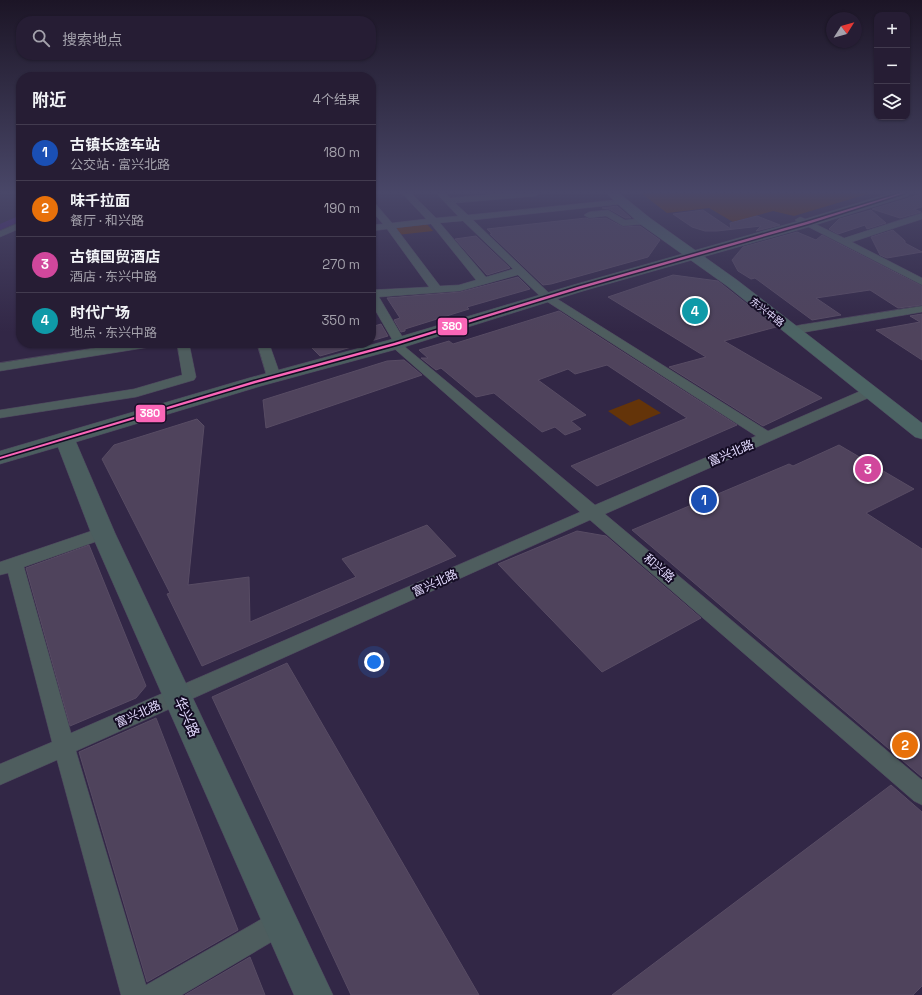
<!DOCTYPE html>
<html lang="zh">
<meta charset="utf-8">
<style>
:root{--surface:#261d34;--page:#322a40;--text:#f1f3f6;--muted:#a4a2ac;--line:#423b4f;--accent:#8c9099}
body{margin:0;font-family:"Space Grotesk","Noto Sans SC",sans-serif;background:var(--page);color:var(--text)}
.controls{position:absolute;right:12px;top:12px;display:grid;overflow:hidden;border-radius:8px;box-shadow:0 1px 3px #0004}
.controls button{width:36px;height:36px;display:grid;place-items:center;padding:0;border:0;border-bottom:1px solid var(--line);background:var(--surface);color:var(--text);font:20px sans-serif}
.compass{position:absolute;left:826px;top:12px;width:36px;height:36px;border-radius:50%;background:var(--surface);box-shadow:0 1px 3px #0004;rotate:53deg}
.you{position:absolute;left:374px;top:662px;width:14px;height:14px;margin:-10px;border:3px solid #fff;border-radius:50%;background:#1a73e8;box-shadow:0 0 0 6px #1a73e833}
.badge{display:grid;place-items:center;width:26px;height:26px;border-radius:50%;background:var(--accent);color:#fff;font-size:13px;font-weight:700}
.pin{position:absolute;translate:-50% -50%;border:2px solid #fff;box-shadow:0 1px 4px #0006}
.list{margin:0;padding:0;list-style:none}
h2{display:flex;justify-content:space-between;align-items:center;height:52px;margin:0;padding:0 16px;font-size:17px}
h2 small{font-size:13px;font-weight:400;color:var(--muted)}
.list li{display:grid;grid-template-columns:26px 1fr auto;gap:12px;align-items:center;box-sizing:border-box;height:56px;padding:0 16px;border-top:1px solid var(--line)}
.list b{display:block;font-size:15px;white-space:nowrap}
.list p{margin:0;font-size:13px;white-space:nowrap;color:var(--muted)}
.list em{font-size:13px;font-style:normal;color:var(--muted)}
.icon{flex:none;width:22px;height:22px;fill:none;stroke:currentColor;stroke-width:2;stroke-linecap:round;stroke-linejoin:round}
.map{position:relative;flex:none;width:922px;height:995px;overflow:hidden}
.search{position:absolute;background:var(--surface);box-shadow:0 1px 3px #0004;left:16px;top:16px;width:360px;height:44px;display:flex;align-items:center;gap:10px;box-sizing:border-box;padding:0 14px;border-radius:16px;color:var(--muted);font-size:15px}
.panel{position:absolute;background:var(--surface);box-shadow:0 1px 3px #0004;left:16px;top:72px;width:360px;height:276px;border-radius:16px}
.map>svg:first-child{display:block}
</style>
<div class="map">
<svg width="922" height="995" viewBox="0 0 922 995">
<rect width="100%" height="100%" fill="#322746"/>
<g fill="#643409">
<polygon points="641,193 871,193 794,216 773,211 733,222 709,208 667,213"/>
<polygon points="427,224 433,231 397,235 391,228"/>
<polygon points="639,399 661,413 630,426 608,411"/>
</g>
<g fill="none" stroke-linecap="round" stroke-linejoin="round">
<polygon fill="#422275" fill-rule="evenodd" points="21,215 21,221 0,230 0,224"/>
</g>
<g fill="#4f435c" stroke="#584c64">
<polygon points="922,194 922,207 914,209 921,212 900,218 872,209"/>
<polygon points="617,206 623,211 631,218 625,218 609,209 602,208"/>
<polygon points="703,210 731,229 730,223 757,216 780,225 756,231 761,226 717,231 705,231 692,227 673,214"/>
<polygon points="871,210 886,223 867,229 865,225 838,234 829,229 839,219"/>
<polygon points="586,218 589,219 606,218 623,227 640,226 660,240 648,257 551,284 543,285 490,234 492,234 487,229"/>
<polygon points="893,230 905,241 905,243 922,252 887,258 880,255 871,237"/>
<polygon points="797,232 816,240 822,235 922,286 922,305 898,308 870,290 816,298 841,315 812,320 755,278 751,279 738,271 732,260 743,247"/>
<polygon points="476,236 510,268 487,275 455,239"/>
<polygon points="673,275 718,281 776,327 724,341 822,398 763,426 669,367 706,357 608,297"/>
<polygon points="518,277 530,289 467,307 469,309 405,329 405,331 401,332 394,320 400,318 387,298 460,292"/>
<polygon points="559,311 604,340 737,425 597,486 571,466 687,418 607,365 575,374 568,369 538,380 586,415 571,421 581,429 565,435 555,427 542,432 494,393 476,397 441,368 436,370 421,358 428,358 419,350 449,341 453,344"/>
<polygon points="922,314 922,360 876,330 920,322 910,316"/>
<polygon points="381,324 388,336 371,341 371,327"/>
<polygon points="321,343 355,343 355,346 320,356 310,346"/>
<polygon points="404,360 422,375 266,428 263,400 387,361"/>
<polygon points="197,419 204,426 188,585 249,577 250,622 356,577 342,559 427,525 456,556 202,666 167,594 170,593 102,459 114,445"/>
<polygon points="839,445 914,489 866,513 922,549 922,777 632,530 789,464 793,466"/>
<polygon points="577,531 606,536 701,618 602,672 498,564"/>
<polygon points="89,545 146,686 136,698 70,726 26,568"/>
<polygon points="287,663 479,995 351,995 212,697"/>
<polygon points="156,718 238,930 147,982 79,752"/>
<polygon points="891,785 922,812 922,986 913,995 612,995"/>
<polygon points="250,957 265,995 185,995"/>
</g>
<g fill="none" stroke-linecap="round" stroke-linejoin="round">
<defs>
<g id="minor">
<path d="M402 193H411L436 218 458 216 436 193H445L450 198 507 193H540L536 196 455 203 468 215 625 199 626 201 622 204 473 220 551 295 768 431 865 389H875L877 392 875 395 605 514 922 780V805L914 801 590 520 76 751 146 985 272 913 281 909 290 913 294 922 290 931 182 995H121L57 760 0 785V764L52 742 8 573 0 575V562L103 527 109 529 111 533 109 537 24 567 71 733 580 512 389 344 393 341 371 303V290L429 287 387 229 371 231V225L383 224 371 210V201L374 202 392 223 426 219ZM463 221 513 269 486 277 440 223ZM431 224 476 280 459 285 440 286 396 228ZM518 275 543 299 756 436 595 505 404 346 406 343 379 297 460 291Z"/>
<polygon points="608,210 625,220 645,218 650,221 645,224 623,226 606,216 589,218 584,215 589,212"/>
<polygon points="922,213 922,219 852,242 922,278 922,285 795,220 800,217 803,218 844,238"/>
<polygon points="21,222 21,228 0,237 0,231"/>
<polygon points="922,306 922,312 800,333 796,332 794,329 796,326 800,325"/>
<polygon points="127,343 156,343 154,346 150,347 0,371 0,363"/>
<polygon points="177,343 189,343 196,377 194,380 136,397 0,418 0,410 134,389 182,375"/>
<polygon points="257,343 269,343 281,377 279,380 269,380 267,377"/>
</g>
<polygon id="secondary" points="891,193 910,193 908,196 812,226 583,291 401,348 261,386 76,442 115,533 333,995 294,995 91,533 58,447 0,464 0,451 249,378 389,340 573,285 802,220"/>
<polygon id="primary" points="606,193 619,193 650,218 737,280 922,423 922,439 915,437 727,286 640,224"/>
</defs>
<use href="#minor" stroke="#4c435d" stroke-width="1"/>
<use href="#secondary" stroke="#4c435d" stroke-width="1"/>
<use href="#primary" stroke="#4c435d" stroke-width="1"/>
<use href="#minor" fill="#4e5d5e" fill-rule="evenodd"/>
<use href="#secondary" fill="#4b5e5f" fill-rule="evenodd"/>
<use href="#primary" fill="#4c6464" fill-rule="evenodd"/>
<defs>
<polygon id="bus-1" points="901,193 905,193 808,224 579,289 396,345 256,383 0,459 0,457 254,381 394,343 577,287 806,222"/>
</defs>
<use href="#bus-1" stroke="#140c24" stroke-width="3"/>
<use href="#bus-1" fill="#fa66b7" fill-rule="evenodd"/>
</g>
<linearGradient id="sky" x2="0" y2="1"><stop stop-color="#1c1526"/><stop offset="0.58" stop-color="#494768"/><stop offset="1" stop-color="#494768" stop-opacity="0"/></linearGradient>
<rect width="922" height="332" fill="url(#sky)"/>
<g text-anchor="middle" dominant-baseline="central" stroke-width="4" stroke-linejoin="round" paint-order="stroke">
<g font-size="10" fill="#e3dafe" stroke="#140c24">
<text transform="translate(767 312) rotate(38)">东兴中路</text>
</g>
<g font-size="12" fill="#e3dafe" stroke="#140c24">
<text transform="translate(731 453) rotate(-23)">富兴北路</text>
<text transform="translate(659 568) rotate(41)">和兴路</text>
<text transform="translate(435 583) rotate(-24)">富兴北路</text>
<text transform="translate(138 714) rotate(-24)">富兴北路</text>
</g>
<g font-size="14" fill="#e3dafe" stroke="#140c24">
<text transform="translate(187 717) rotate(66)">华兴路</text>
</g>
</g>
<g stroke="#140c24" stroke-width="1.5">
<rect x="437" y="317" width="31" height="19" rx="4" fill="#fa66b7"/>
<rect x="135" y="404" width="31" height="19" rx="4" fill="#fa66b7"/>
</g>
<g font-size="11" text-anchor="middle" font-weight="bold" fill="#fff">
<text x="452" y="330">380</text>
<text x="150" y="417">380</text>
</g>
</svg>
<div class="controls">
<button>+</button>
<button>−</button>
<button><svg class="icon" aria-label="layers" viewBox="0 0 24 24"><path d="M12 4l9 5-9 5-9-5zM3 14l9 5 9-5"/></svg></button>
</div>
<svg class="compass" viewBox="-18 -18 36 36"><path d="M0-13l5 13h-10z" fill="#e53935"/><path d="M0 13l5-13h-10z" fill="#a4a2ac"/></svg>
<div class="you"></div>
<div class="pin badge" style="left:704px;top:500px;background:#1a4fb4">1</div>
<div class="pin badge" style="left:905px;top:745px;background:#e8710a">2</div>
<div class="pin badge" style="left:868px;top:469px;background:#d1479c">3</div>
<div class="pin badge" style="left:695px;top:311px;background:#0f9aa8">4</div>
<div class="search"><svg class="icon" aria-label="search" viewBox="0 0 24 24"><circle cx="10" cy="10" r="6"/><path d="M15 15l6 6"/></svg>搜索地点</div>
<section class="panel">
<h2>附近<small>4个结果</small></h2>
<ul class="list">
<li><span class="badge" style="background:#1a4fb4">1</span><div><b>古镇长途车站</b><p>公交站 · 富兴北路</p></div><em>180 m</em></li>
<li><span class="badge" style="background:#e8710a">2</span><div><b>味千拉面</b><p>餐厅 · 和兴路</p></div><em>190 m</em></li>
<li><span class="badge" style="background:#d1479c">3</span><div><b>古镇国贸酒店</b><p>酒店 · 东兴中路</p></div><em>270 m</em></li>
<li><span class="badge" style="background:#0f9aa8">4</span><div><b>时代广场</b><p>地点 · 东兴中路</p></div><em>350 m</em></li>
</ul>
</section>
</div>
